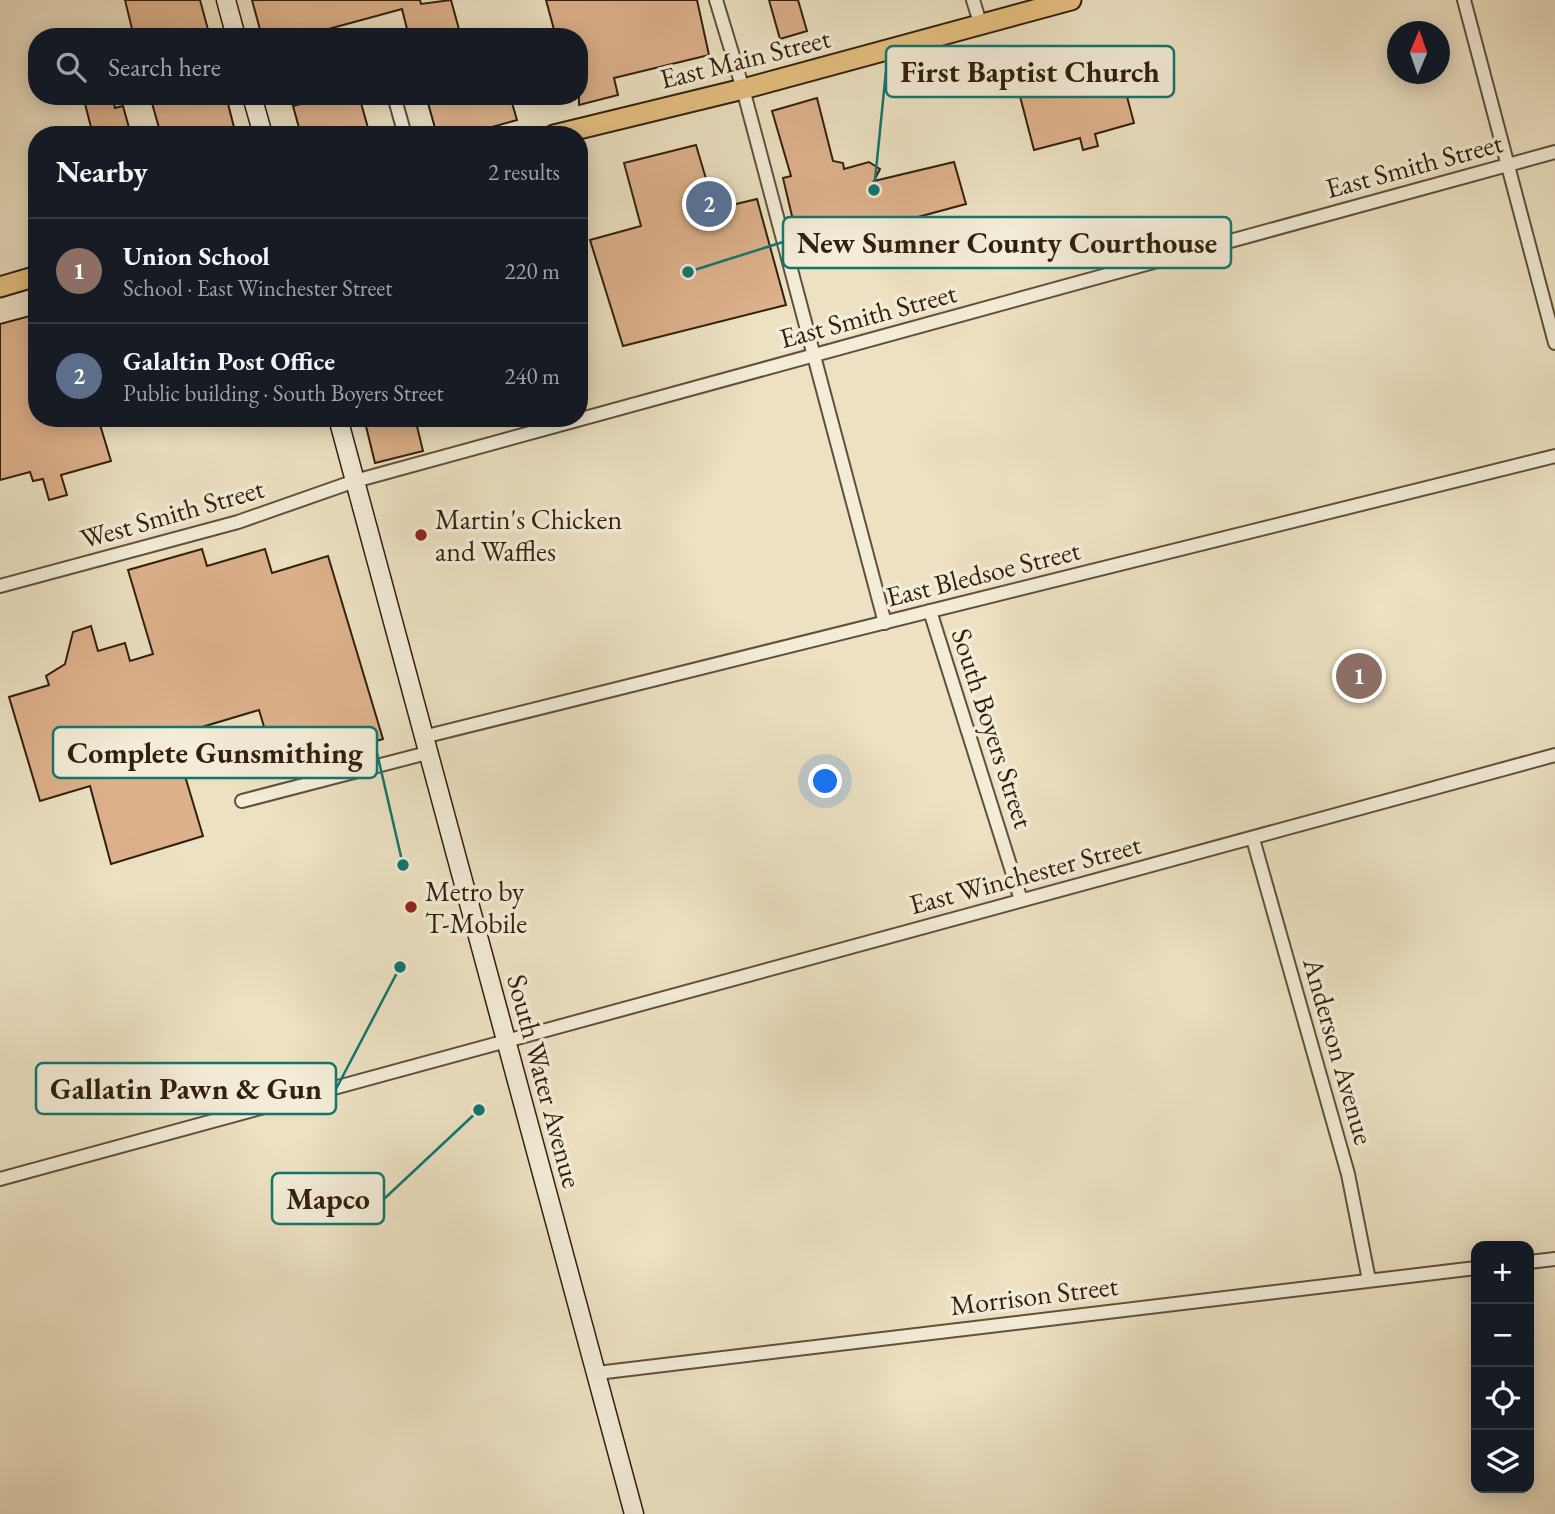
<!DOCTYPE html>
<meta charset="utf-8">
<style>
:root{--surface:#171b24;--page:#242831;--text:#f1f3f6;--muted:#9ea1a6;--line:#363941;--accent:#0f766e}
body{margin:0;font-family:"EB Garamond",serif;background:var(--page);color:var(--text)}
.controls{position:absolute;right:21px;bottom:21px;display:grid;overflow:hidden;border-radius:14px;box-shadow:0 4px 18px #0003}
.controls button{width:63px;height:63px;display:grid;place-items:center;padding:0;border:0;border-bottom:2px solid var(--line);background:var(--surface);color:var(--text);font:35px sans-serif}
.compass{position:absolute;left:1387px;top:21px;width:63px;height:63px;border-radius:50%;background:var(--surface);box-shadow:0 4px 18px #0003;rotate:2deg}
.you{position:absolute;left:826px;top:782px;width:24px;height:24px;margin:-18px;border:5px solid #fff;border-radius:50%;background:#1a73e8;box-shadow:0 0 0 10px #1a73e833}
.badge{display:grid;place-items:center;width:46px;height:46px;border-radius:50%;background:var(--accent);color:#fff;font-size:23px;font-weight:700}
.pin{position:absolute;translate:-50% -50%;border:4px solid #fff;box-shadow:0 2px 7px #0006}
.list{margin:0;padding:0;list-style:none}
h2{display:flex;justify-content:space-between;align-items:center;height:91px;margin:0;padding:0 28px;font-size:30px}
h2 small{font-size:23px;font-weight:400;color:var(--muted)}
.list li{display:grid;grid-template-columns:46px 1fr auto;gap:21px;align-items:center;box-sizing:border-box;height:105px;padding:0 28px;border-top:2px solid var(--line)}
.list b{display:block;font-size:26px;white-space:nowrap}
.list p{margin:0;font-size:23px;white-space:nowrap;color:var(--muted)}
.list em{font-size:23px;font-style:normal;color:var(--muted)}
.icon{flex:none;width:38px;height:38px;fill:none;stroke:currentColor;stroke-width:2;stroke-linecap:round;stroke-linejoin:round}
.map{position:relative;flex:none;width:1555px;height:1514px;overflow:hidden}
.search{position:absolute;background:var(--surface);box-shadow:0 4px 18px #0003;left:28px;top:28px;width:560px;height:77px;display:flex;align-items:center;gap:18px;box-sizing:border-box;padding:0 24px;border-radius:28px;color:var(--muted);font-size:26px}
.panel{position:absolute;background:var(--surface);box-shadow:0 4px 18px #0003;left:28px;top:126px;width:560px;height:301px;border-radius:28px}
.map>svg:first-child{display:block}
</style>
<div class="map">
<svg width="1555" height="1514" viewBox="0 0 1555 1514">
<rect width="100%" height="100%" fill="#ece1c2"/>
<filter id="stains"><feTurbulence type="fractalNoise" baseFrequency=".00286" numOctaves="4"/><feColorMatrix values="0 0 0 0 .2 0 0 0 0 .09 0 0 0 0 .02 0 0 0 .5 -.17"/></filter>
<radialGradient id="worn" r=".72"><stop offset=".6" stop-color="#630" stop-opacity="0"/><stop offset="1" stop-color="#630" stop-opacity=".3"/></radialGradient>
<g fill="#ddb18b" stroke="#311f0e" stroke-width="2">
<polygon points="125,0 200,0 210,37 134,37"/>
<polygon points="252,0 420,0 421,4 451,0 460,33 448,37 409,37 402,9 299,37 262,37"/>
<polygon points="546,0 697,0 709,55 614,78 618,95 579,105 579,37 556,37"/>
<polygon points="769,0 798,0 807,31 780,39"/>
<polygon points="1116,55 1134,123 1095,134 1098,146 1083,150 1080,138 1034,150 1016,81"/>
<polygon points="83,96 112,96 115,108 123,106 131,135 93,135"/>
<polygon points="150,96 226,96 236,135 161,135"/>
<polygon points="329,96 359,96 370,135 301,135 293,106"/>
<polygon points="426,96 510,96 517,120 463,135 437,135"/>
<polygon points="817,98 833,161 843,163 844,169 869,162 880,169 874,181 954,162 966,204 881,227 891,265 877,268 874,252 804,267 783,178 791,176 772,111"/>
<polygon points="696,145 715,209 757,199 786,305 623,346 590,240 641,226 624,163"/>
<polygon points="37,314 37,418 98,418 111,461 61,475 67,495 49,500 43,479 33,481 30,472 0,480 0,324"/>
<polygon points="364,418 415,418 423,451 375,463"/>
<polygon points="202,549 207,566 265,549 272,573 328,556 383,739 277,770 259,710 202,727 208,747 179,756 203,836 111,864 90,786 40,801 9,697 49,685 46,676 65,664 73,632 91,626 98,651 125,643 130,661 153,654 128,570"/>
</g>
<g fill="none" stroke-linecap="round" stroke-linejoin="round">
<defs>
<g id="street">
<polyline points="716,0 743,89 885,623"/>
<polyline points="973,0 981,26"/>
<polyline points="1464,0 1555,343"/>
<polyline points="394,96 405,135"/>
<polyline points="0,586 238,522 355,481 1555,152"/>
<polyline points="930,611 1021,900"/>
<polyline points="423,737 1555,456"/>
<polyline points="242,801 427,753"/>
<polyline points="1253,839 1348,1174 1369,1280"/>
<polyline points="0,1179 1555,755"/>
<polyline points="1529,1262 1555,1259"/>
<polyline points="597,1373 1476,1268"/>
</g>
<g id="secondary">
<polyline points="226,0 236,37"/>
<polyline points="252,96 263,135"/>
<polyline points="338,418 634,1514"/>
</g>
<g id="primary">
<polyline points="554,135 743,89 1071,0"/>
<polyline points="0,287 37,276"/>
</g>
</defs>
<use href="#street" stroke="#60503b" stroke-width="16"/>
<use href="#secondary" stroke="#311f0e" stroke-width="21"/>
<use href="#primary" stroke="#311f0e" stroke-width="23"/>
<use href="#street" stroke="#f3ecd7" stroke-width="12"/>
<use href="#secondary" stroke="#f3ecd7" stroke-width="18"/>
<use href="#primary" stroke="#e6c081" stroke-width="19"/>
</g>
<g fill="#8f2418" stroke="#f3ecd7" stroke-width="2.5">
<circle cx="421" cy="535" r="7"/>
<circle cx="411" cy="907" r="7"/>
</g>
<g text-anchor="middle" dominant-baseline="central" stroke-width="7" stroke-linejoin="round" paint-order="stroke">
<g font-size="28" fill="#311f0e" stroke="#f3ecd7">
<text transform="translate(745 58) rotate(-14)">East Main Street</text>
<text transform="translate(1414 165) rotate(-15)">East Smith Street</text>
<text transform="translate(868 315) rotate(-15)">East Smith Street</text>
<text transform="translate(172 513) rotate(-16)">West Smith Street</text>
<text transform="translate(983 573) rotate(-14)">East Bledsoe Street</text>
<text transform="translate(993 728) rotate(72)">South Boyers Street</text>
<text transform="translate(1025 874) rotate(-15)">East Winchester Street</text>
<text transform="translate(1339 1051) rotate(74)">Anderson Avenue</text>
<text transform="translate(545 1081) rotate(75)">South Water Avenue</text>
<text transform="translate(1034 1295) rotate(-7)">Morrison Street</text>
</g>
<g font-size="28" fill="#311f0e" stroke="#f3ecd7" text-anchor="start">
<text x="435" y="519">Martin's Chicken<tspan x="435" dy="32">and Waffles</tspan></text>
<text x="425" y="891">Metro by<tspan x="425" dy="32">T-Mobile</tspan></text>
</g>
</g>
<path fill="none" stroke="#0f766e" stroke-width="2.5" d="M874 190L886 71M688 272L783 242M403 865L377 753M400 967L336 1089M479 1110L384 1199"/>
<g fill="#0f766e" stroke="#f3ecd7" stroke-width="2.5">
<circle cx="874" cy="190" r="7"/>
<circle cx="688" cy="272" r="7"/>
<circle cx="403" cy="865" r="7"/>
<circle cx="400" cy="967" r="7"/>
<circle cx="479" cy="1110" r="7"/>
</g>
<g fill="#f3ecd7" stroke="#0f766e" stroke-width="2.5">
<rect x="886" y="46" width="288" height="51" rx="7"/>
<rect x="783" y="217" width="448" height="51" rx="7"/>
<rect x="53" y="727" width="324" height="51" rx="7"/>
<rect x="36" y="1063" width="300" height="51" rx="7"/>
<rect x="272" y="1173" width="112" height="51" rx="7"/>
</g>
<g font-size="30" text-anchor="middle" font-weight="bold" fill="#311f0e">
<text x="1030" y="82">First Baptist Church</text>
<text x="1007" y="253">New Sumner County Courthouse</text>
<text x="215" y="763">Complete Gunsmithing</text>
<text x="186" y="1099">Gallatin Pawn &amp; Gun</text>
<text x="328" y="1209">Mapco</text>
</g>
<rect width="100%" height="100%" filter="url(#stains)"/>
<rect width="100%" height="100%" fill="url(#worn)"/>
</svg>
<div class="controls">
<button>+</button>
<button>−</button>
<button><svg class="icon" aria-label="locate" viewBox="0 0 24 24"><circle cx="12" cy="12" r="6"/><path d="M12 2v4M12 18v4M2 12h4M18 12h4"/></svg></button>
<button><svg class="icon" aria-label="layers" viewBox="0 0 24 24"><path d="M12 4l9 5-9 5-9-5zM3 14l9 5 9-5"/></svg></button>
</div>
<svg class="compass" viewBox="-18 -18 36 36"><path d="M0-13l5 13h-10z" fill="#e53935"/><path d="M0 13l5-13h-10z" fill="#9ea1a6"/></svg>
<div class="you"></div>
<div class="pin badge" style="left:1359px;top:676px;background:#8d6e63">1</div>
<div class="pin badge" style="left:709px;top:204px;background:#5c6f8a">2</div>
<div class="search"><svg class="icon" aria-label="search" viewBox="0 0 24 24"><circle cx="10" cy="10" r="6"/><path d="M15 15l6 6"/></svg>Search here</div>
<section class="panel">
<h2>Nearby<small>2 results</small></h2>
<ul class="list">
<li><span class="badge" style="background:#8d6e63">1</span><div><b>Union School</b><p>School · East Winchester Street</p></div><em>220 m</em></li>
<li><span class="badge" style="background:#5c6f8a">2</span><div><b>Galaltin Post Office</b><p>Public building · South Boyers Street</p></div><em>240 m</em></li>
</ul>
</section>
</div>
